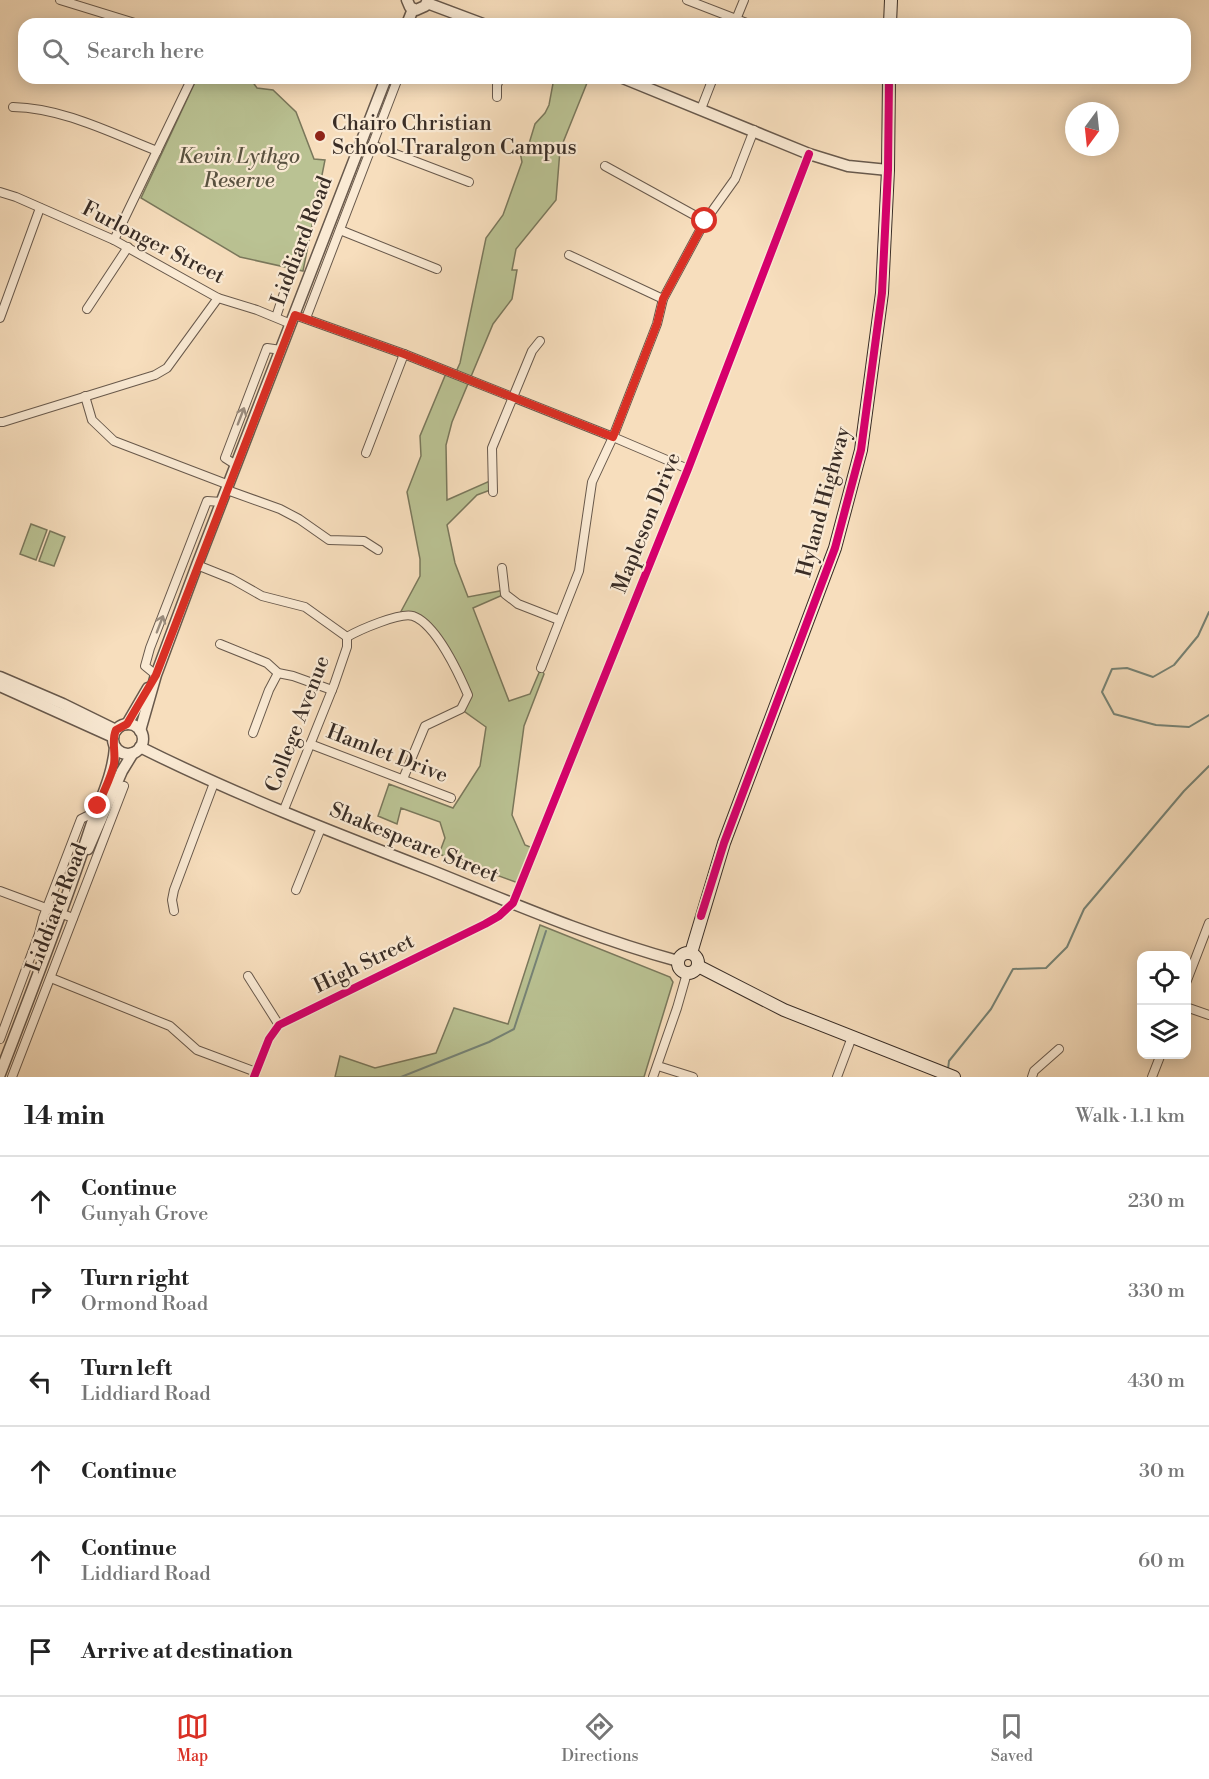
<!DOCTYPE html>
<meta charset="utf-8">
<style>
:root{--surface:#fff;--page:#f2f2f2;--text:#222;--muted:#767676;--line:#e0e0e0;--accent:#d93025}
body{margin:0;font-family:"Libre Bodoni",serif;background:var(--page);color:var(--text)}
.controls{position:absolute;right:18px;bottom:18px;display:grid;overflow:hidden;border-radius:12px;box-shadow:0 3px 15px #0003}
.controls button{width:54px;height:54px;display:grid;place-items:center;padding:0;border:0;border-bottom:2px solid var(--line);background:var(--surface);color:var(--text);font:30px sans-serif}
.compass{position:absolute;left:1065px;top:102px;width:54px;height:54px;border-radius:50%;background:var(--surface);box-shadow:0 3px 15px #0003;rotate:195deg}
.stop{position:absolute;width:18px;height:18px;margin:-14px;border:4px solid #d93025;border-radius:50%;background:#fff}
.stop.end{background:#d93025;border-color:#fff;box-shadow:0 2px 6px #0008}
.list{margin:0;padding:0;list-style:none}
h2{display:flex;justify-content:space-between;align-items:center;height:78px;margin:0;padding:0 24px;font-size:26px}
h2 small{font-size:20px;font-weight:400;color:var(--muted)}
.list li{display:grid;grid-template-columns:39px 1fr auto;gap:18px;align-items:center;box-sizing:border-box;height:90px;padding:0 24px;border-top:2px solid var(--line)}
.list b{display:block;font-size:22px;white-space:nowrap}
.list p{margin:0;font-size:20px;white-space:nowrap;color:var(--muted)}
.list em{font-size:20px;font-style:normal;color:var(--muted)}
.icon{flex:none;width:33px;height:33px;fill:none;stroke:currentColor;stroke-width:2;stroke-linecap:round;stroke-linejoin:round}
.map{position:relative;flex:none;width:1209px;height:1077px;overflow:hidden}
.search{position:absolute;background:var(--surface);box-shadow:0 3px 15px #0003;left:18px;right:18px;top:18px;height:66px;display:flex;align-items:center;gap:15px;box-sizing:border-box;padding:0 21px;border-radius:18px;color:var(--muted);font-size:22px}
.sheet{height:618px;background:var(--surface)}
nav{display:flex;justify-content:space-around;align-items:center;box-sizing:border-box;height:84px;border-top:2px solid var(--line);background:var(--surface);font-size:16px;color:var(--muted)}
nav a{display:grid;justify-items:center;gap:3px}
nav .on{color:var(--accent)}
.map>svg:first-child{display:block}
</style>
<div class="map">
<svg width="1209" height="1077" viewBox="0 0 1209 1077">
<rect width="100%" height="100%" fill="#f7debd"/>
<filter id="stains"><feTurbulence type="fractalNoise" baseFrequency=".00333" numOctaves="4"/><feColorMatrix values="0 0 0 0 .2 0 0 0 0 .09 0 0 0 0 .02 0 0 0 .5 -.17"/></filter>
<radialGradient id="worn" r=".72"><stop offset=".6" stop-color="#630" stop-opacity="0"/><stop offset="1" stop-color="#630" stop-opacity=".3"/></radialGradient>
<g fill="#bac293" stroke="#7a785c" stroke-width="1.5">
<polygon points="197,78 250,78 257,88 273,90 296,112 314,159 325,160 303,271 240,257 141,198"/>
<polygon points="554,78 589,78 560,150 556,200 516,249 512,270 517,270 512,299 493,324 452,422 446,445 447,500 492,480 493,489 477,495 447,525 455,563 468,597 505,590 505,594 473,608 509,701 530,694 541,668 544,674 524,726 512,815 525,845 535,849 521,884 439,854 445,838 440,822 401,808 397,824 378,816 389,784 453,808 480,766 486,727 461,709 465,704 462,679 426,625 412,618 398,617 420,576 420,559 407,492 421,456 420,436 447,371 455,374 460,363 486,238 503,215 522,162 520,152 528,147 535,124 545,113 549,105"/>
<polygon points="31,524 47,530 36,560 20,554"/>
<polygon points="50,531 65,537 54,566 39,561"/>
<polygon points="540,925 670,977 673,982 644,1077 335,1077 340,1056 375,1068 436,1053 454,1008 508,1024"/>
</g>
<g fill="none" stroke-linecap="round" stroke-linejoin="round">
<g stroke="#768376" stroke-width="2">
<polyline points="1209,612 1198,636 1174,665 1153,677 1127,668 1112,669 1102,692 1114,714 1156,725 1189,727 1209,715"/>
<polyline points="948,1069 949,1061 991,1009 1013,969 1046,968 1067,947 1084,909 1184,791 1209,766"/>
<polyline points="401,1077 489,1042 514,1029 546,931"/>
</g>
<defs>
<g id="minor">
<polyline points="60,0 138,24"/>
<polyline points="687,0 749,24"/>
<polyline points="735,22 744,0"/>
<polyline points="497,97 497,85 500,78"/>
<path d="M13 107C63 108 111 133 157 151"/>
<polyline points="701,109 713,78"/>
<polyline points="372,145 469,182"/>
<polyline points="605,166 705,221"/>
<polyline points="0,192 16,197 114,240 218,298 257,310 291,324"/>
<polyline points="340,230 437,269"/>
<polyline points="114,240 192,78"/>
<polyline points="569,255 663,299"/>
<polyline points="87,309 128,247"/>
<polyline points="295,315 404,354 613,437 688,469"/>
<polyline points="276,317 290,275"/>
<polyline points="0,318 40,208"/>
<polyline points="306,318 398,78"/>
<polyline points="85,396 92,420 114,441 229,485"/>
<polyline points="0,422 3,422 155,375 167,368 218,298"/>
<polyline points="366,453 404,354"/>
<polyline points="236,465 225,458 267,348 281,350"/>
<polyline points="227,490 280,509 299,519 329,540 364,541 378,550"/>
<polyline points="493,492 492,448 532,351 540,341"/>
<polyline points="197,565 232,579 262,596 305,607 347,637 347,647 334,685 283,812"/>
<polyline points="502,568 505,594 518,604 559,620"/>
<path d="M347 637C359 630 400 612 413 616 436 624 459 674 468 695L461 709 425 726 403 779"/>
<polyline points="220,644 267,663 278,673 293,676 332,690"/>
<polyline points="541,668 579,571 592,482 613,437 657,324 663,299 705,221 735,179 754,130"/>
<polyline points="156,675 145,666 150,648 207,501 222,502"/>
<polyline points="253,733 269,690 278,673"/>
<polyline points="310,744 451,798"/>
<polyline points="296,890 321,828"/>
<polyline points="0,891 73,918"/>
<polyline points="174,911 172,900 174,890 214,783"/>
<polyline points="248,976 279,1025"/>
<polyline points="51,978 170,1026 197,1050 256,1072"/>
<polyline points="1186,983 1209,923"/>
<polyline points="1186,1007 1209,1015"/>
<polyline points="0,1039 39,934 43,918 81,819 95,812"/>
<polyline points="658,1066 693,1077"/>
<polyline points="12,1077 124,786"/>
<polyline points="254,1077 269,1039 279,1025 485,924 499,916 513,903 688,469 809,154"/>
<polyline points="653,1077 677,1008 687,973"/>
<polyline points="837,1077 852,1037"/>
<polyline points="1032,1077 1034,1071 1059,1049"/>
<polyline points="1152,1077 1161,1054"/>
</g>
<g id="tertiary">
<polyline points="407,0 410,7 416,10 425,6 428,0"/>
<polyline points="427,3 483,24"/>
<polyline points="407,24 413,9"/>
<polyline points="623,78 809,154 848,166 888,170"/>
<polyline points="0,677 63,704 116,730"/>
<polyline points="0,686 113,737"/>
<polyline points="127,724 148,688"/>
<circle cx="128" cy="739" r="15"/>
<polyline points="140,731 156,675 197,565 386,78"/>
<path d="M140 747C234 794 332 832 430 870 512 903 593 938 678 961"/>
<polyline points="88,849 122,771 133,753"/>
<path d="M0 1074C31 993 63 912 90 829 99 802 113 776 115 747"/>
</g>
<g id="secondary">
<polyline points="890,24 891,0"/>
<polyline points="691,953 724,843 835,548 861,450 882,293 888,170 889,78"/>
<circle cx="688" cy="963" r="10"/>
<polyline points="698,966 784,1010 954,1077"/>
</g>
</defs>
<use href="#minor" stroke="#68594c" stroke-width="10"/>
<use href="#tertiary" stroke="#68594c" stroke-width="13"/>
<use href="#secondary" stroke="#392d26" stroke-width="14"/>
<use href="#minor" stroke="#faead4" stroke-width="8"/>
<use href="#tertiary" stroke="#faead4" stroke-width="10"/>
<use href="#secondary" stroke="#faead4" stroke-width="12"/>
<defs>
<g id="cycleway">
<polyline points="701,916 724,843 835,548 861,450 882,293 888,170 889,78"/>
<polyline points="254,1077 269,1039 279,1025 485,924 499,916 513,903 688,469 809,154"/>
</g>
</defs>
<use href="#cycleway" stroke="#faead4" stroke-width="11"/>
<use href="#cycleway" stroke="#d6006c" stroke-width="8"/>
</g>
<defs><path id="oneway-shaft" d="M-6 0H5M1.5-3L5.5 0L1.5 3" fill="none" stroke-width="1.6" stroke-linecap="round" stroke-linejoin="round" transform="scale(1.5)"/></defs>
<g stroke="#9a8c7d">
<use href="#oneway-shaft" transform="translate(241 416) rotate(-69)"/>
<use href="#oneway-shaft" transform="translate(160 624) rotate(-69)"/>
</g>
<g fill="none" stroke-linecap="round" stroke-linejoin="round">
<path stroke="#d93025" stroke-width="8" d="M98 806C103 792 111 778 114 764 116 751 111 741 116 730L127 724 156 675 295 315 404 354 613 437 657 324 663 299 705 221"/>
</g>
<circle fill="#8f2418" stroke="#faead4" stroke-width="2" cx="320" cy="136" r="6"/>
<g text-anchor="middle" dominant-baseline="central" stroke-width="4.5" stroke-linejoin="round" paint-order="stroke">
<g font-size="21" fill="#392d26" stroke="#faead4" text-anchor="start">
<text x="332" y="124">Chairo Christian<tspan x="332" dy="24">School Traralgon Campus</tspan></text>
</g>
<g font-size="21" font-style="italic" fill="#595241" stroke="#faead4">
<text x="239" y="157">Kevin Lythgo<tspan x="239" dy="24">Reserve</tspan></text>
</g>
<g font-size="21" fill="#392d26" stroke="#faead4">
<text transform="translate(302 241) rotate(-69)">Liddiard Road</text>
<text transform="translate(153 243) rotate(27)">Furlonger Street</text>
<text transform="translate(824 502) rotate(-75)">Hyland Highway</text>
<text transform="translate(647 523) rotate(-68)">Mapleson Drive</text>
<text transform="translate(298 724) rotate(-69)">College Avenue</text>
<text transform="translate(387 754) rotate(21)">Hamlet Drive</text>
<text transform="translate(414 843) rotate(22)">Shakespeare Street</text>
<text transform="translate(57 908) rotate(-69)">Liddiard Road</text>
<text transform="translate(364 964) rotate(-26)">High Street</text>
</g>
</g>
<rect width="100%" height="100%" filter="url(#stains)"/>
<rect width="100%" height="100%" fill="url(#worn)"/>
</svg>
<div class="controls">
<button><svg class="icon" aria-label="locate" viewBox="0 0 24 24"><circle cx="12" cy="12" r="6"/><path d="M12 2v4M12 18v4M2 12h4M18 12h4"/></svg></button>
<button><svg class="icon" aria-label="layers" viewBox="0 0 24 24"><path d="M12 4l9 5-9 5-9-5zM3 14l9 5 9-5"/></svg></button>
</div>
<svg class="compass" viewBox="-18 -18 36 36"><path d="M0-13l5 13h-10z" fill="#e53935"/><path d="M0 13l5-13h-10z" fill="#767676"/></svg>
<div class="stop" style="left:705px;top:221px"></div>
<div class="stop end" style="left:98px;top:806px"></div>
<div class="search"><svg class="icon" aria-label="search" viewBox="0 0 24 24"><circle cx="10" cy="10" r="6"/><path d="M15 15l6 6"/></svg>Search here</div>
</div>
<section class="sheet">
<h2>14 min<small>Walk · 1.1 km</small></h2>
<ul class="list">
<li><svg class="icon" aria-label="ahead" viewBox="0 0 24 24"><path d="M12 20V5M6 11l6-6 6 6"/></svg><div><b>Continue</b><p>Gunyah Grove</p></div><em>230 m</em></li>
<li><svg class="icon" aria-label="right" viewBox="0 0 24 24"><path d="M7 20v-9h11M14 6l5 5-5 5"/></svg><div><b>Turn right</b><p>Ormond Road</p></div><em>330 m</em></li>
<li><svg class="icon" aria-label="left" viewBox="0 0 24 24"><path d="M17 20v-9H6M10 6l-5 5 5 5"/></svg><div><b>Turn left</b><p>Liddiard Road</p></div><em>430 m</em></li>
<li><svg class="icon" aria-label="ahead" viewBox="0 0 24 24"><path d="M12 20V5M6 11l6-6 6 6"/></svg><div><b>Continue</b></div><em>30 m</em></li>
<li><svg class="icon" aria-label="ahead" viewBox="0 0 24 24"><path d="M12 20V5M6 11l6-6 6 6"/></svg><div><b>Continue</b><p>Liddiard Road</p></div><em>60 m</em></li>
<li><svg class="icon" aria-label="arrive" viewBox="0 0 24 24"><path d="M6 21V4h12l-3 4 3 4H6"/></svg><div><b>Arrive at destination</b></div></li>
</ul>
</section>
<nav>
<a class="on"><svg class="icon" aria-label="map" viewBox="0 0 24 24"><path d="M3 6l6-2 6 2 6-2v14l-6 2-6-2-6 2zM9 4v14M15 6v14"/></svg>Map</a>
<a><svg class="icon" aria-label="directions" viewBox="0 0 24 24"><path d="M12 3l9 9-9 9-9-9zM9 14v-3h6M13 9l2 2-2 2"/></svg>Directions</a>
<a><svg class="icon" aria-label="saved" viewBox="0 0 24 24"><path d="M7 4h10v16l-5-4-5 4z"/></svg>Saved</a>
</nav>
